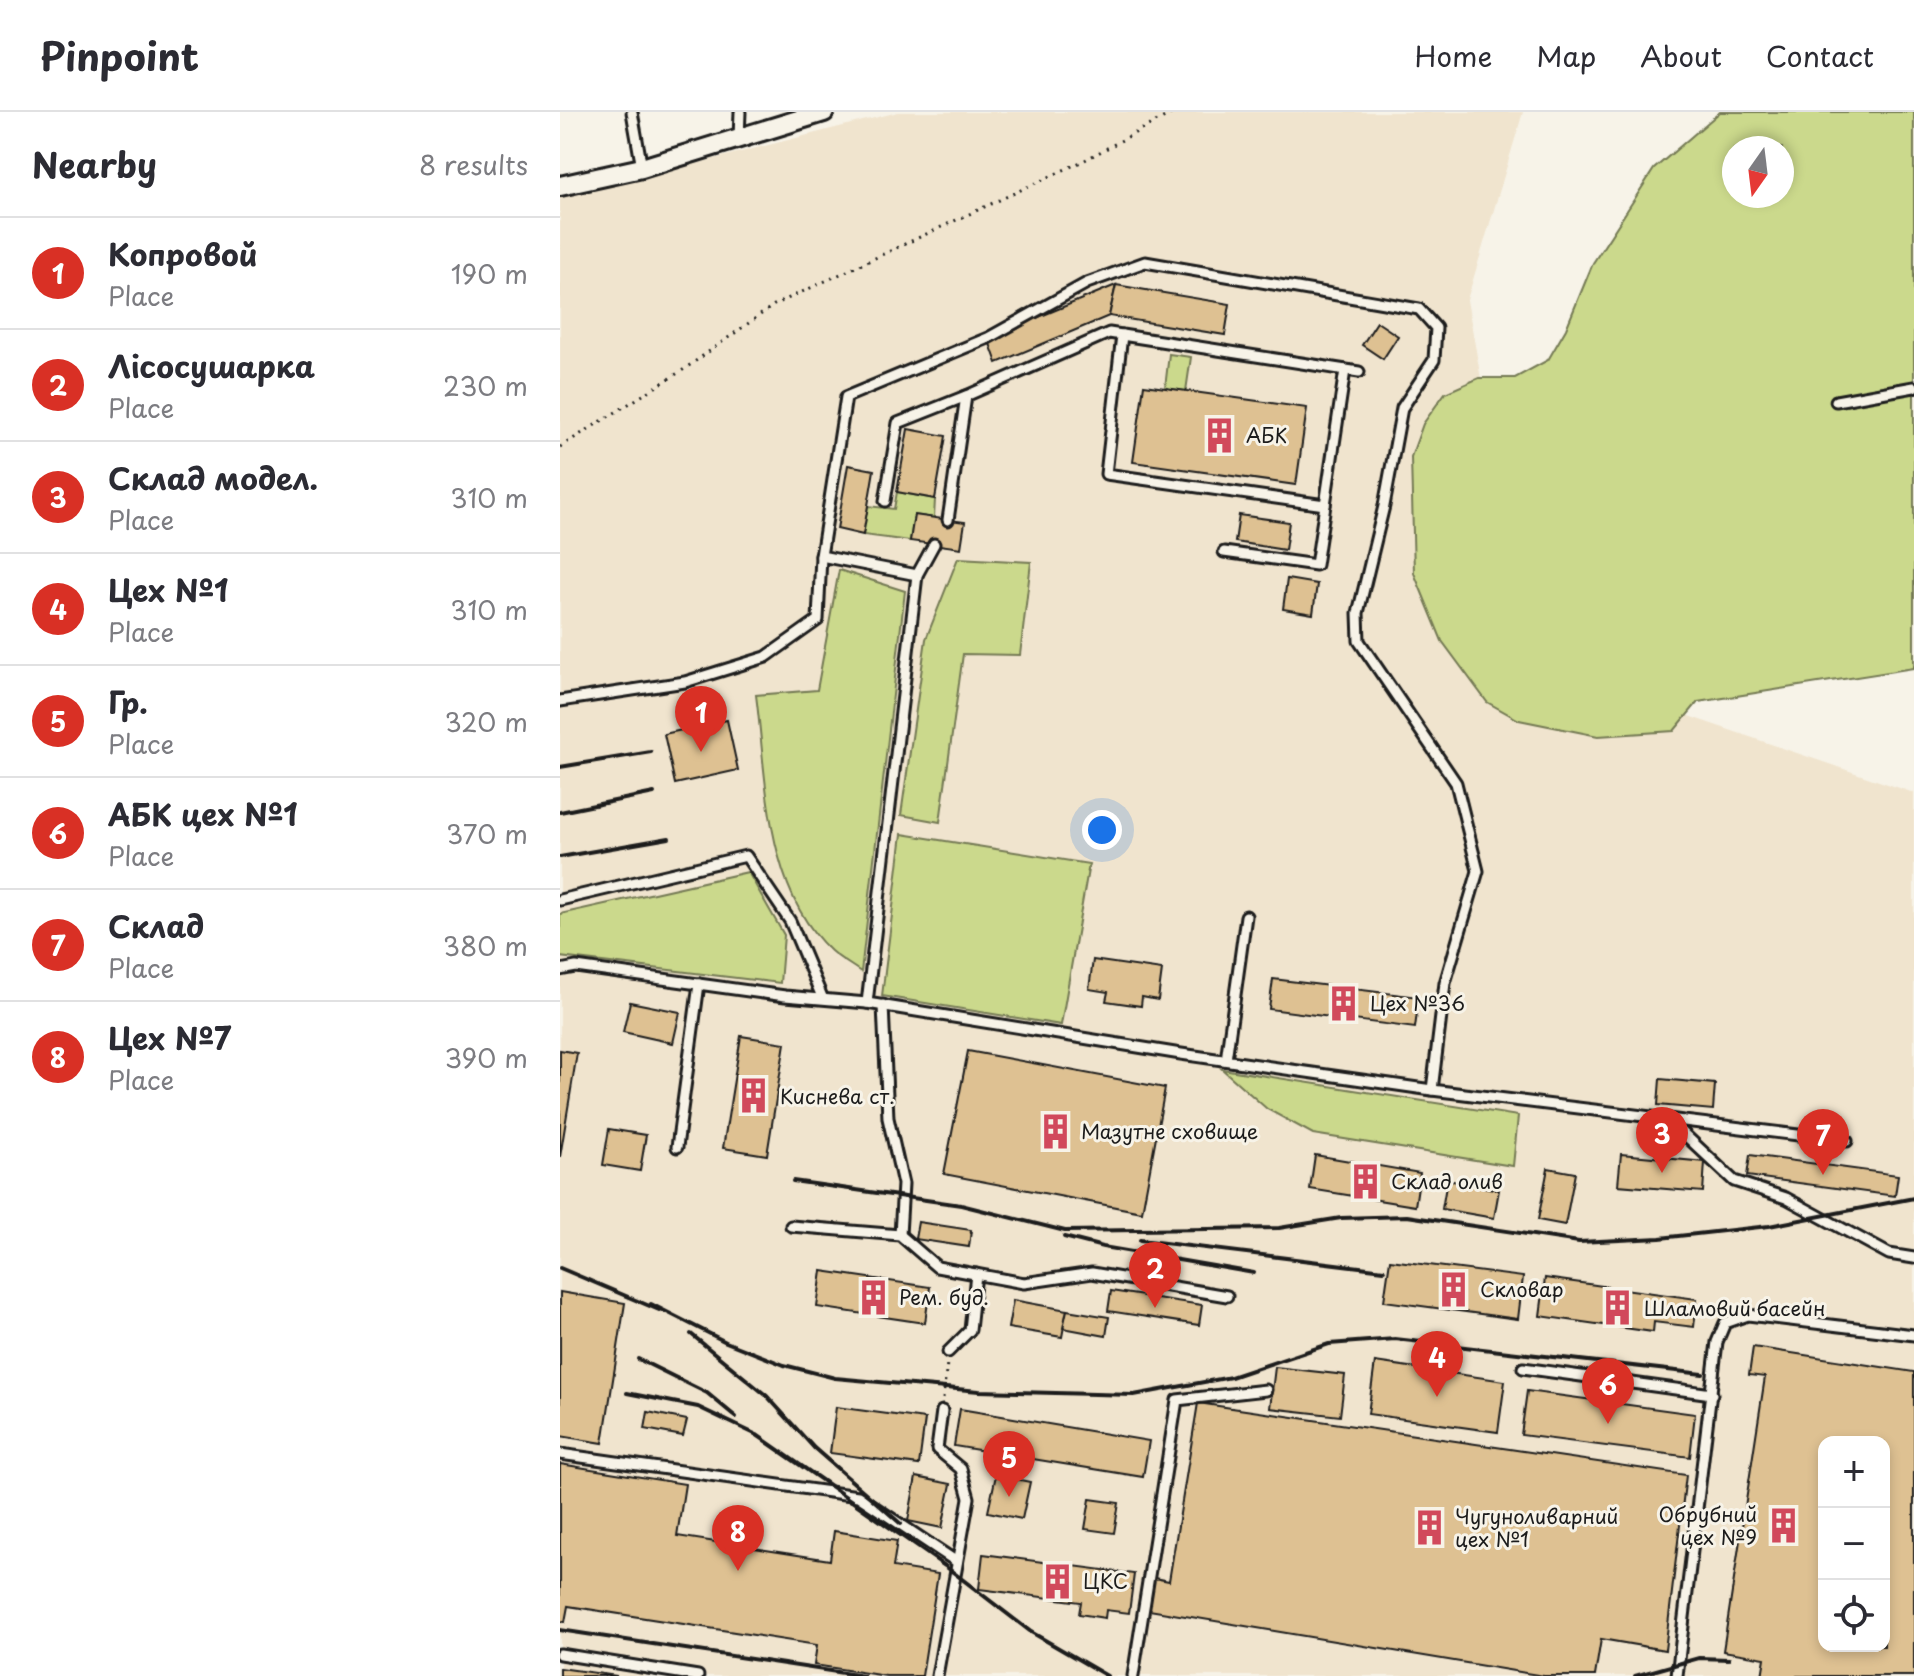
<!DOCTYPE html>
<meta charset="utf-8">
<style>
:root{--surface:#fff;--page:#f2f2f3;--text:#2b2b33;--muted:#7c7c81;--line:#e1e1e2;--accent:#d93025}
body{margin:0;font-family:"Playpen Sans",sans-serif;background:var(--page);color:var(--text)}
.controls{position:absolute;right:24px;bottom:24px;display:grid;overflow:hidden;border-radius:16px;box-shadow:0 4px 12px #0003}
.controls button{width:72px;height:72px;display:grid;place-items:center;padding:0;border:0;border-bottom:2px solid var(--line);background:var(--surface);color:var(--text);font:40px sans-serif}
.compass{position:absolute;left:1162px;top:24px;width:72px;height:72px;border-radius:50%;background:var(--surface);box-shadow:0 4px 12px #0003;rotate:194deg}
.you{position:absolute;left:542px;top:718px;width:28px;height:28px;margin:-20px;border:6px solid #fff;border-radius:50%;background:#1a73e8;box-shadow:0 0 0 12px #1a73e833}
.badge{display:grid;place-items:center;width:52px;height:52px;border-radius:50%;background:var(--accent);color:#fff;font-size:26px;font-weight:700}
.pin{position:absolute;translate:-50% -66px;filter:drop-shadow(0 2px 4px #0008)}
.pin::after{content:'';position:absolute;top:42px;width:28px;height:24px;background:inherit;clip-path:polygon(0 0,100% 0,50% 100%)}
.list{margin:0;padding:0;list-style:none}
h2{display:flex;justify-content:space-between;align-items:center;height:104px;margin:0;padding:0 32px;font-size:34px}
h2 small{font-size:26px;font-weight:400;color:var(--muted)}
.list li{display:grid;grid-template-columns:52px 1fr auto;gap:24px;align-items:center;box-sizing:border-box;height:112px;padding:0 32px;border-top:2px solid var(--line)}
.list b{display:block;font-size:30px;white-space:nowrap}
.list p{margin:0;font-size:26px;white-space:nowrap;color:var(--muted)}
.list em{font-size:26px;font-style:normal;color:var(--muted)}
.icon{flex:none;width:44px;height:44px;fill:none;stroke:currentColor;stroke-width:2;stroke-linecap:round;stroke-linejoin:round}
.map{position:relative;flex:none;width:1354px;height:1564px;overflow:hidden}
header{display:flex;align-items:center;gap:48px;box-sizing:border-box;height:112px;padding:0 40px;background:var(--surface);border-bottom:2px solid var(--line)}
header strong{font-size:38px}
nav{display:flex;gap:44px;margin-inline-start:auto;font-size:28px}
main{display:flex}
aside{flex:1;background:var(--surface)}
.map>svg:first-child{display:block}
</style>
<header>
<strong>Pinpoint</strong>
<nav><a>Home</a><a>Map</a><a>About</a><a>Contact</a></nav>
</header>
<main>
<aside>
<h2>Nearby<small>8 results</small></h2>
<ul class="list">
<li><span class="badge">1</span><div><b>Копровой</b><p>Place</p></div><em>190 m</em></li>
<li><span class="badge">2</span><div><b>Лісосушарка</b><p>Place</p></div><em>230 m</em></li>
<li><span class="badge">3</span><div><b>Склад модел.</b><p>Place</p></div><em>310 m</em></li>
<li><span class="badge">4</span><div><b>Цех №1</b><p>Place</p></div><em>310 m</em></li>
<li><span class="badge">5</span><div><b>Гр.</b><p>Place</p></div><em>320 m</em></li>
<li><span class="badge">6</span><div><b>АБК цех №1</b><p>Place</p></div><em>370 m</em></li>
<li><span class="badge">7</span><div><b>Склад</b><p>Place</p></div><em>380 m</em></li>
<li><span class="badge">8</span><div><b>Цех №7</b><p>Place</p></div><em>390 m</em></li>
</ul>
</aside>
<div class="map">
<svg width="1354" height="1564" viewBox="0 0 1354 1564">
<rect width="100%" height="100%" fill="#f7f3e8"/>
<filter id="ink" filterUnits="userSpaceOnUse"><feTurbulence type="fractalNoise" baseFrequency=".0125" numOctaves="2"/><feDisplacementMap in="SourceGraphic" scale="16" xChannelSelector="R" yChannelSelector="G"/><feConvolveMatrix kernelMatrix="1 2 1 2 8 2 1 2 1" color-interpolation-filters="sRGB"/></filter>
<g filter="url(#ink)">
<path fill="#f0e4ce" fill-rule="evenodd" d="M338 0H963L907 188 954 453 1099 594 1354 681V1564H0V86ZM1264 1330H1324V1534H1264Z"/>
<g fill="#cbd98c" stroke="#747a54" stroke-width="2" fill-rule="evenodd">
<path d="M1160 0H1354V556L1138 590 1114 619 1038 624 959 608 927 590 882 529 854 461 851 345 863 312 885 281 919 266H955L988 248 1006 217 1033 151 1094 57ZM1174 36H1222V84H1174Z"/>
<polygon points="609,242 631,245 626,279 605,276"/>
<polygon points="337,380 375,387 374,406 354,403 350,429 303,423 308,394 334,397"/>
<polygon points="398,446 471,450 460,543 403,542 380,710 341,703 366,527"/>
<path d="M279 458 345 479 301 860C291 853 280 847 271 839 205 778 207 666 196 583L257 578Z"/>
<polygon points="342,722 529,752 501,913 322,884"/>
<polygon points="188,760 224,823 220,871 0,845 0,802"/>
<polygon points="662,957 958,1004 953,1054 753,1022 707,997"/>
</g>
<g fill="#dec192" stroke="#1c1c1c" stroke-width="2" fill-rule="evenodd">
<polygon points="556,173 549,204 437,251 428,226"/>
<polygon points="556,173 670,192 665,223 549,204"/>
<polygon points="817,210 838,224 823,247 802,233"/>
<polygon points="584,273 747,296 736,373 573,350"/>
<polygon points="348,317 386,324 375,387 337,380"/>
<polygon points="288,353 314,358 303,423 277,417"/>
<polygon points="354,403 405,410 401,436 350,429"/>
<polygon points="679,403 729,410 725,438 675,430"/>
<polygon points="727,467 757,472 753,502 723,497"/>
<polygon points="167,608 178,658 115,672 104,622"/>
<polygon points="533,848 602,858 598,888 582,885 581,894 546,889 548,880 529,877"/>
<polygon points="713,867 859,885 855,916 709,897"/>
<polygon points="70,890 120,900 113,931 63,920"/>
<polygon points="181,924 225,931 207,1043 163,1036"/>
<polygon points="0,938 17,941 0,1045"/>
<polygon points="408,939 605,976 582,1100 384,1062"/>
<polygon points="1100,967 1155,972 1153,998 1098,993"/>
<polygon points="49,1017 86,1023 80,1059 43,1053"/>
<polygon points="1061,1042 1145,1050 1143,1080 1058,1073"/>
<polygon points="755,1043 860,1061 855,1094 750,1077"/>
<polygon points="1190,1043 1338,1063 1335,1084 1187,1064"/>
<polygon points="988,1056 1015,1061 1005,1113 978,1108"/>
<polygon points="887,1068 939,1078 934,1106 882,1097"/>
<polygon points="358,1110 411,1118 409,1135 355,1127"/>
<polygon points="830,1148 963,1165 958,1207 824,1189"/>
<polygon points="262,1159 370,1175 365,1211 257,1195"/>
<polygon points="985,1166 1137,1187 1134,1215 1094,1210 1093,1220 980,1204"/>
<polygon points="551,1179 642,1193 639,1213 548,1199"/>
<polygon points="0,1180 65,1191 43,1331 0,1324"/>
<polygon points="453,1188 507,1198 502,1225 448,1216"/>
<polygon points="507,1198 549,1205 546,1224 503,1216"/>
<path d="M1193 1235 1354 1260V1564H1202L1205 1546 1163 1539 1205 1265 1189 1263ZM1264 1330H1324V1534H1264Z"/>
<polygon points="815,1250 945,1269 938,1320 808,1302"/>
<polygon points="715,1255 785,1263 780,1304 710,1296"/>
<polygon points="967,1279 1135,1302 1130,1345 961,1323"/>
<polygon points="638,1291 1126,1363 1105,1538 1041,1527 1035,1564 984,1564 589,1498 594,1466 609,1469"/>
<polygon points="276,1295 365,1307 359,1353 270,1341"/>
<polygon points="400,1297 589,1329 583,1365 394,1334"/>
<polygon points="88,1300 127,1308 123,1324 85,1317"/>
<polygon points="0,1352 125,1372 117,1424 270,1448 274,1419 337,1429 333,1455 378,1462 362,1564 326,1564 254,1553 257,1533 8,1494 5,1510 0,1509"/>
<polygon points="436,1363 470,1370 462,1407 428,1400"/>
<polygon points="356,1365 391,1372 382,1416 348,1409"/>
<polygon points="530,1387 559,1391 554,1421 525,1417"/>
<polygon points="423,1442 574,1462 569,1501 546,1498 545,1506 519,1502 521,1490 419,1477"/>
<polygon points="0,1556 57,1564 0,1564"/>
</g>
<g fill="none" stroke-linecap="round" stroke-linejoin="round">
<defs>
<g id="lane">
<polyline points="72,0 82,56"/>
<polyline points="179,26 180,0"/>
<polyline points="562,223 546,362 765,393 785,258"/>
<polyline points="406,284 549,221 799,260"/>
<polyline points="1276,289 1354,275"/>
<polyline points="325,389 338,311 406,284 388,408"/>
<polyline points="664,440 756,453 765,393"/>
<polyline points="357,463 261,444 286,285 428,226 527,171 585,150 859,197 876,216 874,248 842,296 824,394 798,501 799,529 896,671 918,759 885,871 872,978"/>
<polyline points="0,589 125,570 206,545 258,508 261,444"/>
<polyline points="0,788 186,744 230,809 262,885"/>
<polyline points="0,858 16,855 225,884 307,891 621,942 872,978 1287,1029"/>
<polyline points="307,891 357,463 374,432"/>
<polyline points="323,893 328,1006 343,1072 340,1123"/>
<polyline points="666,948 686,804"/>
<polyline points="1108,1007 1174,1069 1226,1086 1329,1142 1354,1146"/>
<polyline points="117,1035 139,872"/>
<polyline points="231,1114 340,1123 377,1155 464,1171 532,1161 667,1184"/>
<polyline points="388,1240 410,1218 416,1162"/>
<polyline points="963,1256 1152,1282"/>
<polyline points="0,1342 298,1384 397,1450"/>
<polyline points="0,1542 138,1564"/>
<polyline points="377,1564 409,1386 401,1357 377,1337 382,1299"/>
<polyline points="573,1564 617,1288 706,1278"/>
<polyline points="1117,1564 1157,1230 1165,1211 1188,1203 1354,1223"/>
</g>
<polyline id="street" points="0,74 82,56 264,0"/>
</defs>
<use href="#lane" stroke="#1c1c1c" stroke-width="15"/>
<use href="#street" stroke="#1c1c1c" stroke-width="24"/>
<g stroke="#1c1c1c" stroke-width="3" stroke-dasharray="2 6" stroke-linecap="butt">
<polyline points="0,335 123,258 214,193 523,49 614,0"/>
<polyline points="383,1287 387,1251"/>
</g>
<use href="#lane" stroke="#f7f3e8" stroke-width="9"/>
<use href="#street" stroke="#f7f3e8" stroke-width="18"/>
<g stroke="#1c1c1c" stroke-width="4">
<polyline points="0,655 91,640"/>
<polyline points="0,700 94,681"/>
<polyline points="0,745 109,726"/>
<polyline points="233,1069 401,1093 505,1119 719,1116 781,1106 847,1104 1019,1130 1100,1126 1209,1114 1354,1086"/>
<polyline points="504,1125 543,1135 694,1161"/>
<polyline points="580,1128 824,1158"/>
<polyline points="0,1156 99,1198"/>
<polyline points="91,1192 166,1230 224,1253 275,1266 419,1279 574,1283 671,1265 769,1232 835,1227 1143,1262"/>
<polyline points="131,1222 207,1284 254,1336 341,1412"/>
<polyline points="78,1247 147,1281 176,1305"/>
<polyline points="67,1281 138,1295 197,1323 385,1454 471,1520 547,1564"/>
<polyline points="0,1518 303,1564"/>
<polyline points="1075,1564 1139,1546 1169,1547"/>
</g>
</g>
</g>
<defs>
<symbol id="building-bare" viewBox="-9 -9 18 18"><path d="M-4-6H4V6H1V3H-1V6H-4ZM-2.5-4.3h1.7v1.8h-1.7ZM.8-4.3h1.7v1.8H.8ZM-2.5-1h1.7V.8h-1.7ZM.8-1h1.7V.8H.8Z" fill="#d1495b" stroke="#f7f3e8" stroke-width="2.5" paint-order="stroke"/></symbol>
</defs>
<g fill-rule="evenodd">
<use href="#building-bare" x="634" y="298" width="51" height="51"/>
<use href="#building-bare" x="758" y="866" width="51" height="51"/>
<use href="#building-bare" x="168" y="958" width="51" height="51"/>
<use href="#building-bare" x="470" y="994" width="51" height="51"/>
<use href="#building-bare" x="780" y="1044" width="51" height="51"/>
<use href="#building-bare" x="868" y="1152" width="51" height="51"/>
<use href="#building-bare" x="288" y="1160" width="51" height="51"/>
<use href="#building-bare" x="1032" y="1170" width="51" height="51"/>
<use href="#building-bare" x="1198" y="1388" width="51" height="51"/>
<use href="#building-bare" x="844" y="1390" width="51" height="51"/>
<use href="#building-bare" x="472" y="1444" width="51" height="51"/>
</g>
<g text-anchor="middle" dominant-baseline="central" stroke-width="6" stroke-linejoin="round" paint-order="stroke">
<g font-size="20" fill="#1c1c1c" stroke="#f7f3e8" text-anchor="start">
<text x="686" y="323">АБК</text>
<text x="810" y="891">Цех №36</text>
<text x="220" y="984">Киснева ст.</text>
<text x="521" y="1019">Мазутне сховище</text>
<text x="831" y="1069">Склад олив</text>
<text x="920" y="1177">Скловар</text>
<text x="339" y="1185">Рем. буд.</text>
<text x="1084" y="1196">Шламовий басейн</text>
<text x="1197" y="1402" text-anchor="end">Обрубний<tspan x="1197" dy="23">цех №9</tspan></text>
<text x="895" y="1404">Чугуноливарний<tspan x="895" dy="23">цех №1</tspan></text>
<text x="523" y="1469">ЦКС</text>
</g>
</g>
</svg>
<div class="controls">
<button>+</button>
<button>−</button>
<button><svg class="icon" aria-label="locate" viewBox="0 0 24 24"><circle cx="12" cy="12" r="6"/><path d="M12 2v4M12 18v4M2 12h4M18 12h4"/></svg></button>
</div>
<svg class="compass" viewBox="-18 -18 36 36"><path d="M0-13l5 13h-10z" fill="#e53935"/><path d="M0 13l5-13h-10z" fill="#7c7c81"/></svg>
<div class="you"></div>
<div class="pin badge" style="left:141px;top:640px">1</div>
<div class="pin badge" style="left:595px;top:1196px">2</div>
<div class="pin badge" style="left:1102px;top:1061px">3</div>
<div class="pin badge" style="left:877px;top:1285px">4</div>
<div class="pin badge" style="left:449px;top:1385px">5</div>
<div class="pin badge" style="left:1048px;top:1312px">6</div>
<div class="pin badge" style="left:1263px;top:1063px">7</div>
<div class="pin badge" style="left:178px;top:1459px">8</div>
</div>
</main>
